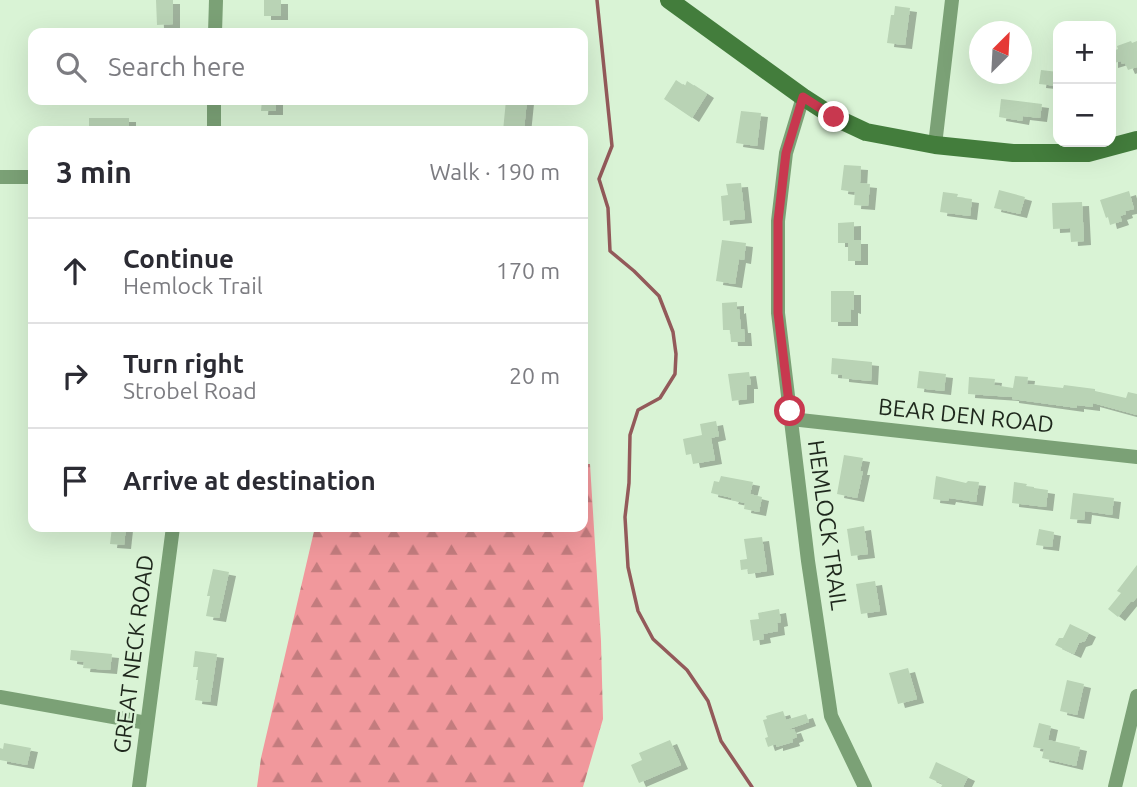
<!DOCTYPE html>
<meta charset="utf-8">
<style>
:root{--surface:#fff;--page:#f7f7f7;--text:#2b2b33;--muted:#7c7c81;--line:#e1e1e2}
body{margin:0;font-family:Ubuntu,sans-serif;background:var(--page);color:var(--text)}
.controls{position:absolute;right:21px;top:21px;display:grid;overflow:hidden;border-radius:14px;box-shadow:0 7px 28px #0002}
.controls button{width:63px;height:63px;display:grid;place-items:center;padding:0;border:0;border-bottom:2px solid var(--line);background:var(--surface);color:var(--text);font:35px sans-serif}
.compass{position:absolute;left:969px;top:21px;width:63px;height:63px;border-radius:50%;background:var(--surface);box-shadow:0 7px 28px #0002;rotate:24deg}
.stop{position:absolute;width:21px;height:21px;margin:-16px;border:5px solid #c8384f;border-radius:50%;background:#fff}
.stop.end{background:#c8384f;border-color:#fff;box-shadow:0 2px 7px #0008}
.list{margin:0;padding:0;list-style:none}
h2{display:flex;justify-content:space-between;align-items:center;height:91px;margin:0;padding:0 28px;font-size:30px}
h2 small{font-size:23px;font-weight:400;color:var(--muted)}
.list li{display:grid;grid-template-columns:46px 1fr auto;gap:21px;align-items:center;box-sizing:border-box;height:105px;padding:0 28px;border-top:2px solid var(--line)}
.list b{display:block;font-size:26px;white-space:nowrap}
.list p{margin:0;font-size:23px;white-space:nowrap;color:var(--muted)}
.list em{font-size:23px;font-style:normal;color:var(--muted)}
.icon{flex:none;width:38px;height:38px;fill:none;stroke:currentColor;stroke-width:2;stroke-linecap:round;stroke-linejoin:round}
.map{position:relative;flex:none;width:1137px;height:787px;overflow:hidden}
.search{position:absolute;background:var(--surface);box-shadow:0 7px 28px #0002;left:28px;top:28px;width:560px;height:77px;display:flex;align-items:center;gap:18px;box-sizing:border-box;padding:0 24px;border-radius:14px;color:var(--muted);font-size:26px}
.panel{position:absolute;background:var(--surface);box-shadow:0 7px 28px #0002;left:28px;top:126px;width:560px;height:406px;border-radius:14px}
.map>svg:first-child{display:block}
</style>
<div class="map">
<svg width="1137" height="787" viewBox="0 0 1137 787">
<defs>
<pattern id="forest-firs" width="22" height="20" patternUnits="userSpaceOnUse" patternTransform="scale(1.75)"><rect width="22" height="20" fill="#f1989c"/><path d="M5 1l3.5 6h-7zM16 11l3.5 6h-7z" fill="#c37c7e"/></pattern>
<filter id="shadow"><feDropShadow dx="7" dy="4" stdDeviation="0" flood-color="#0004"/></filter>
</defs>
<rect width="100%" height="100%" fill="#d9f3d5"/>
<polygon fill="url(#forest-firs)" points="583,464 590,464 601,641 603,719 583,787 257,787 261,758 315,527 583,527"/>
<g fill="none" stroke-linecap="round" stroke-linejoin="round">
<polyline stroke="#935a5a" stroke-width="3.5" points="597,0 612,146 599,179 608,208 610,251 634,271 659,296 673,332 676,354 675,374 660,398 638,410 630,435 629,483 625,517 628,567 638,611 653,639 687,670 708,701 721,741 752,787"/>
</g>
<g fill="#b9d3b5" filter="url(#shadow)">
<polygon points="156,0 173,0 173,24 157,25"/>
<rect x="264" y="0" width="17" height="16"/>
<polygon points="895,6 910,8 905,45 887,43 891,15 894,15"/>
<polygon points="1131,41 1132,43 1137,41 1137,67 1128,70 1125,63 1122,64 1121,61 1111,64 1111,52 1118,49 1117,46"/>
<polygon points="1041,70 1058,72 1058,86 1039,84"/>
<polygon points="676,80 685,86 687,81 707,94 692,118 664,99"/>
<polygon points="1001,99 1042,104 1040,118 1023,116 1022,121 999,117"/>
<polygon points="262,100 276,100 276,111 261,111"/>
<polygon points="506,100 527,100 524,129 523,131 503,131"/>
<polygon points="741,111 761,113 757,146 736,143"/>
<rect x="89" y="118" width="40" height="13"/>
<polygon points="844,165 861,166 860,183 870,184 868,206 854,205 855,192 841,190"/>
<polygon points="741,183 745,219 723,221 721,196 728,195 726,184"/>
<polygon points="999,190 1025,197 1020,214 994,208"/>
<polygon points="1129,191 1134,209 1125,211 1126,214 1120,216 1122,221 1110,225 1108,217 1106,218 1100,200"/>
<polygon points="943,192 958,194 957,197 972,199 970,216 940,212"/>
<polygon points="1082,202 1084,241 1071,242 1070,228 1053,229 1052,203"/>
<polygon points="854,222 854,240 861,240 861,261 848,261 848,243 838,243 838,223"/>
<polygon points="722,240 746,243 744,260 739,259 735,284 716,281"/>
<polygon points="831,291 854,291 854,310 851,309 851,322 831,322"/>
<polygon points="737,302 737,310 739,309 741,329 744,329 745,342 731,342 730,330 723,330 722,303"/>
<polygon points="832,358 872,362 871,381 842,378 842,375 831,374"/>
<polygon points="919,371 946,374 944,391 917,388"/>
<polygon points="749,372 751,385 747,385 747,399 732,401 728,374"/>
<polygon points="1015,376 1028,377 1027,384 1063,388 1064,385 1095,389 1095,391 1126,398 1128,392 1137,394 1137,415 1093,403 1093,407 1077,405 1077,408 1012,399 1012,397 968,394 969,377 995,379 994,385 1013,388"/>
<polygon points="716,421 719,436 711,438 715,460 693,464 691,454 686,455 683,439 702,435 700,424"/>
<polygon points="844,455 863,458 860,471 863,471 857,498 837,494"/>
<polygon points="721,476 753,482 750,494 762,497 759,512 744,509 745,503 731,500 732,498 711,493 714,481 719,482"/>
<polygon points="936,476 966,483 968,481 979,482 976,502 949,498 948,501 933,499"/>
<polygon points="1014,482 1027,484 1026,486 1034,487 1034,488 1048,490 1046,507 1012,503"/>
<polygon points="1073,493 1114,498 1112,515 1085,511 1084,520 1070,519"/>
<polygon points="864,526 868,554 851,556 847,529"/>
<polygon points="112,527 126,527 124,545 110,544"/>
<polygon points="1039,529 1054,532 1052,547 1036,545"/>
<polygon points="762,537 767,571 749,574 748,569 741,570 740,560 747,559 744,539"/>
<polygon points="1137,565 1137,597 1133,602 1131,601 1118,617 1108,609 1121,593 1117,591"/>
<polygon points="213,569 229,572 219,618 206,616 210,596 207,596"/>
<polygon points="875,581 880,611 861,614 856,584"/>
<polygon points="779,609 781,622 777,623 778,631 763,634 764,639 753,641 750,620 759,619 758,613"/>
<polygon points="1070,624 1089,633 1085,641 1079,643 1074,654 1055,645 1059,638 1063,638"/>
<polygon points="71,650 112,654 110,670 83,668 84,662 70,660"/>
<polygon points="195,651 217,654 210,702 195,700 198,680 196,680 198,667 193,667"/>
<polygon points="908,668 917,699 898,704 889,673"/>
<polygon points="1067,680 1084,684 1077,715 1060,711"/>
<polygon points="783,711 786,720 806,714 809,722 789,729 790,730 794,729 797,737 792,739 793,742 776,747 776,744 768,747 765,738 768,737 763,720 767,719 766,716"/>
<polygon points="1039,723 1051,726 1048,740 1080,747 1076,766 1042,758 1044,749 1033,747"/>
<polygon points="670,740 681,765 639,783 631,765 642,760 639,753"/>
<polygon points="4,743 31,748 27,765 0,760 0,748 3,749"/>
<polygon points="936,762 968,777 963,787 941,787 943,784 929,778"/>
</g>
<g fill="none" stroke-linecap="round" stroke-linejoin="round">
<g stroke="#7ba176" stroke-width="14">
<polyline points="215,33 216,0"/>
<polyline points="803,97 786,153 778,221 778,313 808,561 831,716 865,787"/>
<polyline points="214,131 214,100"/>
<polyline points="935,145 952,0"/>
<polyline points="0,177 33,177"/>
<polyline points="791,419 1137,457"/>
<polyline points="0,697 147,723"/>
<polyline points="139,787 173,527"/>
<polyline points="1115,787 1137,696"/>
</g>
<polyline stroke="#437d3c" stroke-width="18" points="669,0 803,97 834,117 866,132 935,145 1013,153 1088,153 1137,140"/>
</g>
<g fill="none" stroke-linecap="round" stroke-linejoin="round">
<polyline stroke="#c8384f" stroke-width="9" points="790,411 778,313 778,221 786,153 803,97 834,117"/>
</g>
<g text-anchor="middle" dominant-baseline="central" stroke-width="5" stroke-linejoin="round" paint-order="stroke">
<g font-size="23" fill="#1e271c" stroke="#d9f3d5">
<text transform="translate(966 415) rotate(6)">BEAR DEN ROAD</text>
<text transform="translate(828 525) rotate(82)">HEMLOCK TRAIL</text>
<text transform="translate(133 654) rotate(-83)">GREAT NECK ROAD</text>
</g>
</g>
</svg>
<div class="controls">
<button>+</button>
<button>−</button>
</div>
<svg class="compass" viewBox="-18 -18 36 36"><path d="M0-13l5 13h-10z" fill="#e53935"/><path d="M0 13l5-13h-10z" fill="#7c7c81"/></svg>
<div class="stop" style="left:790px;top:411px"></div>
<div class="stop end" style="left:834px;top:117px"></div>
<div class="search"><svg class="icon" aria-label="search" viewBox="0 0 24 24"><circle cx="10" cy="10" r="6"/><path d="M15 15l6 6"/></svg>Search here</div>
<section class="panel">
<h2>3 min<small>Walk · 190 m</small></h2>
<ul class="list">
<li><svg class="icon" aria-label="ahead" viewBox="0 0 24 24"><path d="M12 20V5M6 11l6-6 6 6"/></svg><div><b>Continue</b><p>Hemlock Trail</p></div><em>170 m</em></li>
<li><svg class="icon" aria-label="right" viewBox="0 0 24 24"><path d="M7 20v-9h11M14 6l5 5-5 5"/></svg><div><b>Turn right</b><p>Strobel Road</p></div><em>20 m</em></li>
<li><svg class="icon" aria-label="arrive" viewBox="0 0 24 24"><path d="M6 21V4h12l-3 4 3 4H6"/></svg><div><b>Arrive at destination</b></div></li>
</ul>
</section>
</div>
